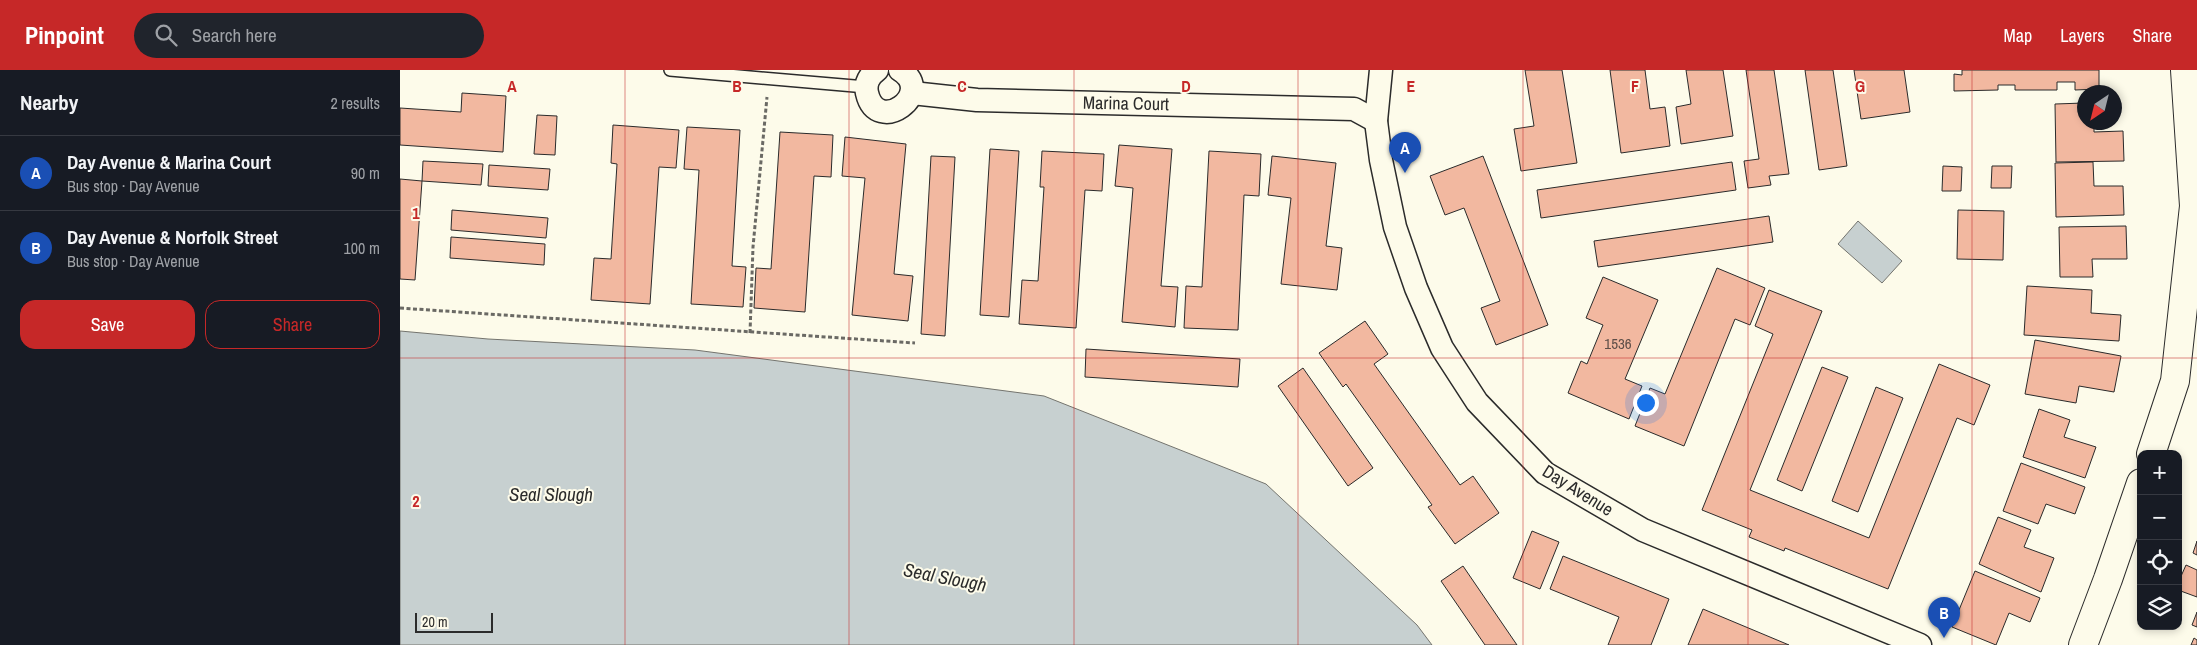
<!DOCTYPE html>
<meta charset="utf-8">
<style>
:root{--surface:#171b24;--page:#20242c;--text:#f1f3f6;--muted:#9ea1a6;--line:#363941;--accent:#c62828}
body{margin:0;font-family:"Archivo Narrow",sans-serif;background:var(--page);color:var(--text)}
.controls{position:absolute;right:15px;bottom:15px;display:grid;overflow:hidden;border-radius:10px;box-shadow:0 2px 8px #0003}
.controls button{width:45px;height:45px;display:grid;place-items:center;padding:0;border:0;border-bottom:1px solid var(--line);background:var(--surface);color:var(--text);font:25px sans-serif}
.compass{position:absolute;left:1677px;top:15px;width:45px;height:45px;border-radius:50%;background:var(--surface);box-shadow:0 2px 8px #0003;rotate:215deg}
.scale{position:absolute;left:15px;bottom:12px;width:78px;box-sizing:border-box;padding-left:5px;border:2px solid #2b2b2b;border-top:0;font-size:14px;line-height:18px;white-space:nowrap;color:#2b2b2b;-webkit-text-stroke:4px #fdfbea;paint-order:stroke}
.you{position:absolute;left:1245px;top:332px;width:18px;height:18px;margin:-12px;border:4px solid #fff;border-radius:50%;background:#1a73e8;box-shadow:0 0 0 8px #1a73e833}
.badge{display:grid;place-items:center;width:32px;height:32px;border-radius:50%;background:var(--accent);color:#fff;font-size:16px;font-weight:700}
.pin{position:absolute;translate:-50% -41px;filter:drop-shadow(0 1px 2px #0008)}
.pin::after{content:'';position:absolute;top:26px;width:18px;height:15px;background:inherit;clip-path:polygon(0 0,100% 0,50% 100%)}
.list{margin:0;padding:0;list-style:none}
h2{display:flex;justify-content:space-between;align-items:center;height:65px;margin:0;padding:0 20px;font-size:21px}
h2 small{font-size:16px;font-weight:400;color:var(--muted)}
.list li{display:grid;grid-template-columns:32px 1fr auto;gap:15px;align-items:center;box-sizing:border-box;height:75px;padding:0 20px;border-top:1px solid var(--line)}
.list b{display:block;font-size:19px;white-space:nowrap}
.list p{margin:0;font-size:16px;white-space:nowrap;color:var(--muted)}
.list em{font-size:16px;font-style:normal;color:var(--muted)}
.actions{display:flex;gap:10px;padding:15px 20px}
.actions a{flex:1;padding:11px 0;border:1px solid var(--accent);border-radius:15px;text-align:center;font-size:18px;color:var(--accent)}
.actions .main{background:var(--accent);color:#fff}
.icon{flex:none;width:28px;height:28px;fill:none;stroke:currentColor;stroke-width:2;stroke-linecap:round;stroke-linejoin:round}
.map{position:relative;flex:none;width:1797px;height:575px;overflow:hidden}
header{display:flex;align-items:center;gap:30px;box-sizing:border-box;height:70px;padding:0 25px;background:var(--accent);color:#fff}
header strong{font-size:24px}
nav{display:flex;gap:28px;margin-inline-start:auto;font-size:18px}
.search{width:350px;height:45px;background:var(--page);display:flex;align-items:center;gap:12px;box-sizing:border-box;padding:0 18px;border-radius:28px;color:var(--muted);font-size:19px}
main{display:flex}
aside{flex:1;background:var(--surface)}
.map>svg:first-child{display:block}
</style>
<header>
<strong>Pinpoint</strong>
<div class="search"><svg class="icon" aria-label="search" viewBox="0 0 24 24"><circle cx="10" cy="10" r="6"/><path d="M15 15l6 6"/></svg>Search here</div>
<nav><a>Map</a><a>Layers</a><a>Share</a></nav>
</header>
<main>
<aside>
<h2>Nearby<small>2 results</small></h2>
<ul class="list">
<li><span class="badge" style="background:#1a4fb4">A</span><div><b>Day Avenue &amp; Marina Court</b><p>Bus stop · Day Avenue</p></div><em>90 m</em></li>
<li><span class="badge" style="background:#1a4fb4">B</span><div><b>Day Avenue &amp; Norfolk Street</b><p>Bus stop · Day Avenue</p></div><em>100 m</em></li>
</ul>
<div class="actions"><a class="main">Save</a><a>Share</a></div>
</aside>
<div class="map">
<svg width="1797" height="575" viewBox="0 0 1797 575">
<rect width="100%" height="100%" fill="#fdfbea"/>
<g fill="#c7d0d0" stroke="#74746e">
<polygon points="1458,151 1502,191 1482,213 1438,174"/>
<polygon points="0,261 88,269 295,280 644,326 866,414 1017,555 1032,575 0,575"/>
</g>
<g fill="#f2b8a0" stroke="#2b2b2b">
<polygon points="1125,0 1162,0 1177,93 1121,101 1114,59 1134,56"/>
<polygon points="1210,0 1245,0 1250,39 1265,37 1270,76 1221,83"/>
<polygon points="1286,0 1323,0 1333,66 1281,74 1276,37 1291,34"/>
<polygon points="1346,0 1374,0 1389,104 1369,106 1371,115 1348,118 1344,91 1359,89"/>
<polygon points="1405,0 1433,0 1447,96 1419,100"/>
<polygon points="1454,0 1504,0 1510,42 1461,49"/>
<polygon points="1562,0 1699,0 1699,19 1675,20 1675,12 1657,12 1657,20 1615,20 1615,15 1598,15 1598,20 1554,21 1554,4 1562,5"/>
<polygon points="62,23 106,26 103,82 0,75 0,38 61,42"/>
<polygon points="1684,33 1684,52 1694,52 1694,62 1723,61 1724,91 1656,92 1655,34"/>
<polygon points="137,45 157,46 155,85 134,84"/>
<polygon points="213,55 279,60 276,98 259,97 250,234 191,230 194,188 211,189 217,94 211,93"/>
<polygon points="287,57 340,60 332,196 346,197 343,237 291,234 299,100 284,99"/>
<polygon points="380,62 433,65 431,107 414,106 405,242 354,238 356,198 371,199"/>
<polygon points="445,67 506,74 494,204 513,206 508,251 452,245 465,108 442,106"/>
<polygon points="719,75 772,79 761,216 778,217 775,257 722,252 733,118 715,116"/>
<polygon points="590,79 619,81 609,247 580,245"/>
<polygon points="642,81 704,84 702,121 685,120 676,258 619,254 622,210 638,211 644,117 640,117"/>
<polygon points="809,81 861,84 859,126 844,125 838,260 784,258 786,216 802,217"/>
<polygon points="531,86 555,87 545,266 521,264"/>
<polygon points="872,86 936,93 926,176 942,178 937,220 881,214 891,128 868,125"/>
<polygon points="1083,86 1148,255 1096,275 1081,238 1100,231 1064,138 1045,145 1030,106"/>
<polygon points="23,91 83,94 81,115 22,111"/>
<polygon points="1332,92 1336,120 1141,148 1137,120"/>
<polygon points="1693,92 1694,116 1723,116 1724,145 1656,147 1655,93"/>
<polygon points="89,95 150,99 148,120 88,116"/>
<polygon points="1543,96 1562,97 1561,121 1542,121"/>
<polygon points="1592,96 1612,96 1611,118 1591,118"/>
<polygon points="0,109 22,111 15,210 0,209"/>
<polygon points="52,140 148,148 146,168 51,160"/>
<polygon points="1558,140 1604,141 1603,190 1557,189"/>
<polygon points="1369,146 1373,172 1198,197 1194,171"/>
<polygon points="1726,156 1727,189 1692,189 1693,207 1660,207 1659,157"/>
<polygon points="51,167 145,174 144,195 50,188"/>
<polygon points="1317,198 1365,218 1350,255 1335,249 1284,376 1235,356 1250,318 1265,324"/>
<polygon points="1203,207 1258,230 1225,309 1242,316 1229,349 1168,323 1181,291 1187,294 1203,255 1186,248"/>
<polygon points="1627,216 1692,220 1691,243 1721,245 1719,271 1624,265"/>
<polygon points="1369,220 1422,241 1350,420 1469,468 1539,294 1590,315 1574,355 1557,348 1488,519 1385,478 1384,481 1349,467 1352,460 1302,440 1373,264 1355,256"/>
<polygon points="965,251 988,284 974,294 1060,415 1073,406 1099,443 1055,474 1028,437 1032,435 946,314 943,317 919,283"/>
<polygon points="1635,270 1721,286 1714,322 1679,316 1676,333 1625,324"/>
<polygon points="686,279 840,289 838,317 685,307"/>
<polygon points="1422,297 1448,307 1402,421 1377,410"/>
<polygon points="903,298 973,398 948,416 878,316"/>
<polygon points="1476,317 1503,328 1458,442 1432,431"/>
<polygon points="1639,339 1670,350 1664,367 1696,377 1685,408 1623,387"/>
<polygon points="1621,393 1685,417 1675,444 1646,434 1638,454 1603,441"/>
<polygon points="1598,447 1631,460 1624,477 1654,488 1641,522 1579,494"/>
<polygon points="1132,461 1159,472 1140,519 1113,508"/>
<polygon points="1797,471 1797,485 1793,483"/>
<polygon points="1163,486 1269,529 1251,575 1208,575 1219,547 1150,519"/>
<polygon points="1786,495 1797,500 1797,527 1778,520 1778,513"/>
<polygon points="1063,496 1117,575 1085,575 1041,511"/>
<polygon points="1575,501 1640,528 1630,552 1609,543 1596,575 1552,557"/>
<polygon points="1303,539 1389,575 1288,575"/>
<polygon points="1797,542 1797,557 1792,555"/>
<polygon points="1794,568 1797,570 1797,575 1791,575"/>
</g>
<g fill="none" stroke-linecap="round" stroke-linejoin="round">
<defs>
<polyline id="lane" points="270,0 466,17"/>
<g id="street">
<path d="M477 0C469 6 465 13 467 23 477 67 537 23 500 0"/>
<polyline points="981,0 976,51 981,90 995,157 1016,218 1042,278 1077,332 1145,403 1243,460 1520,575"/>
<polyline points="512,23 577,30 954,39 976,51"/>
</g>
<g id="secondary">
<polyline points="1751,384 1775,311 1794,136 1785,0"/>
<polyline points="1683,575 1708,509 1741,413"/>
</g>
</defs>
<use href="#lane" stroke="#2b2b2b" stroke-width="14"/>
<use href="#street" stroke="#2b2b2b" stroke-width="25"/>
<use href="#secondary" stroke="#2b2b2b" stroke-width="30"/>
<g stroke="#6a6964" stroke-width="3" stroke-dasharray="4 2.5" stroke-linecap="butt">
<polyline points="0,238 515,273"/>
<polyline points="350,263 353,177 367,27"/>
</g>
<use href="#lane" stroke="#fdfbea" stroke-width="11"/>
<use href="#street" stroke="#fdfbea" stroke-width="22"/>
<use href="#secondary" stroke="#fdfbea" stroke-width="28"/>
</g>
<path fill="none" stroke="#c62828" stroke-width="1" stroke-opacity="0.55" d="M225 0V575M449 0V575M674 0V575M898 0V575M1123 0V575M1348 0V575M1572 0V575M0 288H1797"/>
<g text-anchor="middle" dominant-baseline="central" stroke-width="4" stroke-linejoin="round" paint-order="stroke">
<g font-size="15" fill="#5d4e48">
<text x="1218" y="273">1536</text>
</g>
<g font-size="18" fill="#2b2b2b" stroke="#fdfbea">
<text transform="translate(726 33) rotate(1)">Marina Court</text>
<text transform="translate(1178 420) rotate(32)">Day Avenue</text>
</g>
<g font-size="19" font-style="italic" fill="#2b2b2b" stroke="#fdfbea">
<text x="151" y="424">Seal Slough</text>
<text transform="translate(545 507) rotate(11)">Seal Slough</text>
</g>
</g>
<g font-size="16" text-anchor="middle" font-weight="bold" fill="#c62828" stroke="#fdfbea" stroke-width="4" stroke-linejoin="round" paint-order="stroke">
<text x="112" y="22">A</text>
<text x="337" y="22">B</text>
<text x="562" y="22">C</text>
<text x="786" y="22">D</text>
<text x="1011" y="22">E</text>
<text x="1235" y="22">F</text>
<text x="1460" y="22">G</text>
<text x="16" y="149">1</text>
<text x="16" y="437">2</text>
</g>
</svg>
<div class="controls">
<button>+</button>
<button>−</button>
<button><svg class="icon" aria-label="locate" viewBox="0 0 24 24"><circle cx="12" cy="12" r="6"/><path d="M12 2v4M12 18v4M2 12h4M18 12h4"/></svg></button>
<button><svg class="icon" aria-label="layers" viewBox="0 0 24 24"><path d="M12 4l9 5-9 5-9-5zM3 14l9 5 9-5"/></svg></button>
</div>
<svg class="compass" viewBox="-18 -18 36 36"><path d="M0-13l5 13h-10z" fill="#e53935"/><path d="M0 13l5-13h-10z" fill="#9ea1a6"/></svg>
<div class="scale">20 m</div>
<div class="you"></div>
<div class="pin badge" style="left:1005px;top:103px;background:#1a4fb4">A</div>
<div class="pin badge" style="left:1544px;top:568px;background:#1a4fb4">B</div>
</div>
</main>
